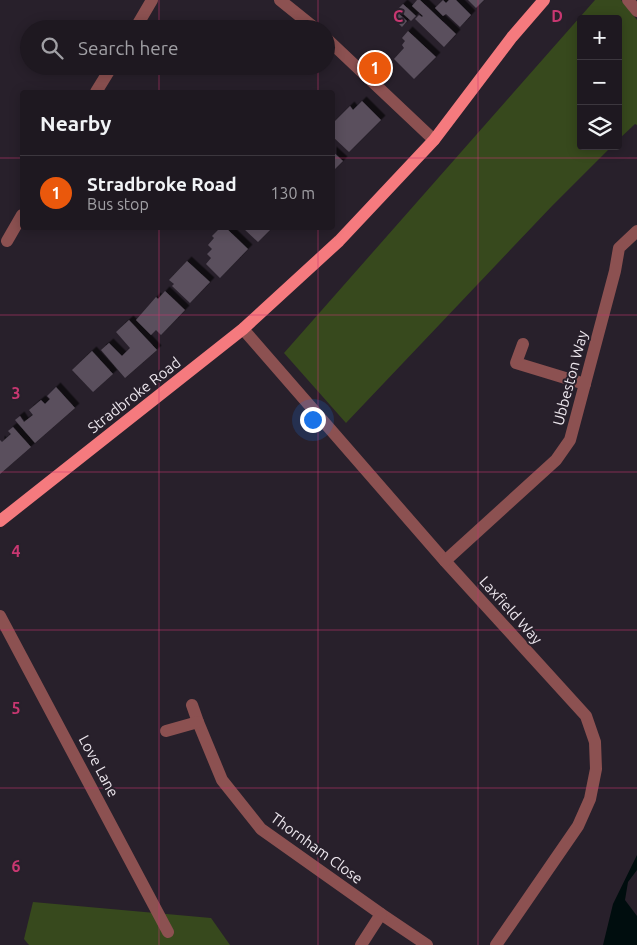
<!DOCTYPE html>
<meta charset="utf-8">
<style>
:root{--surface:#1e1820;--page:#2b252d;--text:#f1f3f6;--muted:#a1a0a5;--line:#3c373e;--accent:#ea580c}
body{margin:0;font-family:Ubuntu,sans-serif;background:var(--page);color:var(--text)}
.controls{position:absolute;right:15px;top:15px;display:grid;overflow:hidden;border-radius:5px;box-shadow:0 2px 12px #0003}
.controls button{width:45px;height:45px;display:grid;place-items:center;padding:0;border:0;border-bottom:1px solid var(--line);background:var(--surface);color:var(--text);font:25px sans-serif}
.you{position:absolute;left:312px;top:419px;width:18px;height:18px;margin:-12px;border:4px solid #fff;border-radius:50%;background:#1a73e8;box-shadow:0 0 0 8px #1a73e833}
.badge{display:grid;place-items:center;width:32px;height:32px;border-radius:50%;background:var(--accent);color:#fff;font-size:16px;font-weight:700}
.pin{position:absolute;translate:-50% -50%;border:2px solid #fff;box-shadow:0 1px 5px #0006}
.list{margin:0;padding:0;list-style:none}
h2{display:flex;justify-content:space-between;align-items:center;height:65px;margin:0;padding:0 20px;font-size:21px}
h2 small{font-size:16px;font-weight:400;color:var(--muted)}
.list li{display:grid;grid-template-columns:32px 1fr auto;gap:15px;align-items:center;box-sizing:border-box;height:75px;padding:0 20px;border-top:1px solid var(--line)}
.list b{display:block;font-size:19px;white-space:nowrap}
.list p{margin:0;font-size:16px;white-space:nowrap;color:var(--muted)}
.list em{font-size:16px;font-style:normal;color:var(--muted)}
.icon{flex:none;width:28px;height:28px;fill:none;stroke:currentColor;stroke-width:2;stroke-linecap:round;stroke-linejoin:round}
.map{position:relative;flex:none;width:637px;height:945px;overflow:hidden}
.search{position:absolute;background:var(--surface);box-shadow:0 2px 12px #0003;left:20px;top:20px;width:315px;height:55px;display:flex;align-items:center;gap:12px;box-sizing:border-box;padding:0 18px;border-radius:28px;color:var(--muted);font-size:19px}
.panel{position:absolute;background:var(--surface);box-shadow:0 2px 12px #0003;left:20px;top:90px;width:315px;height:140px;border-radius:5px}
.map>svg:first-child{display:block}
</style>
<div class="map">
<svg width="637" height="945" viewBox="0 0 637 945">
<defs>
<filter id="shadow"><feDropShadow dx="4.5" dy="-4.5" stdDeviation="0" flood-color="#0009"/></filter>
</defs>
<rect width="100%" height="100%" fill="#28202b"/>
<g fill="#37491d">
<polygon points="595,0 621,0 637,20 637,125 635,124 618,140 618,19 581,19 581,146 612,146 552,206 346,423 284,353"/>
<polygon points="33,902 211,918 230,945 29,945 24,939"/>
</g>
<polygon fill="#000d0e" points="637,855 637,870 628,882 625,900 637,916 637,945 603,945 613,904"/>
<g fill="#5a505d" filter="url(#shadow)">
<polygon points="417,0 420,0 456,34 444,47 415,19 419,15 422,17 423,16 412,6"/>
<polygon points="443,0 446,3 449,0 456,0 471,15 460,27 446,14 443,16 435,8"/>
<polygon points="468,0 484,0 476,8"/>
<polygon points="403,4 416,16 411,21 398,9"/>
<polygon points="397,12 407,21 402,27 392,17"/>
<polygon points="408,31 436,57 414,79 394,59 404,48 402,45 405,41 402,38"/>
<polygon points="362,101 381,120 349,152 332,136 332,124 350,106 353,110"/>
<polygon points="332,151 343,161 332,172"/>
<polygon points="220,228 226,228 248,249 220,278 206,264 211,258 207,254 212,249 208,245 214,238 212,236"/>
<polygon points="243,228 272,228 258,242"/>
<polygon points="187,261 210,282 190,303 172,286 174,284 169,280"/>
<polygon points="165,291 185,310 161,335 156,330 151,335 136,320 156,297 158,299"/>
<polygon points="129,320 157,350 125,378 101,350 109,343 122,356 130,348 116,332"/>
<polygon points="92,351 113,374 93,392 72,370"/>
<polygon points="56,387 75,408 35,443 15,420 20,416 24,422 33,415 29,410 41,400 45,404 50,399 47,396"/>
<polygon points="13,427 31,447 0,474 0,440 2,442 11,434 8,431"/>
</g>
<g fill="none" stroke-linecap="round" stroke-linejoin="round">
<g stroke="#8c5151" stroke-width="12">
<polyline points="280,0 316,29"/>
<polyline points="628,0 637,11"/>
<polyline points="135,29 152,0"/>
<polyline points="326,38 434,140"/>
<polyline points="96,92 112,66"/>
<polyline points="7,241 22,215"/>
<polyline points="243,329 445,561 586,716 595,742 596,769 590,799 578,826 496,945"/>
<polyline points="523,344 516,363 585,384"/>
<polyline points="445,561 556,460 570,440 615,271 619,248 637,231"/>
<polyline points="0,616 168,932"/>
<polyline points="192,705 198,722 222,780 261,829 381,914 427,945"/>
<polyline points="166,731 198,722"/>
<polyline points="361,945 381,914"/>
</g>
<polyline stroke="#f57a7e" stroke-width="12" points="0,521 243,329 339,241 434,140 512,37 544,0"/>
</g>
<path fill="none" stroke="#c83771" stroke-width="1" stroke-opacity="0.55" d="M159 0V29M318 0V29M478 0V945M159 66V92M318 66V92M0 158H22M332 158H637M159 228V945M318 228V945M0 315H637M0 472H637M0 630H637M0 788H637"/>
<g text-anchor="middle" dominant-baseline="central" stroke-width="4" stroke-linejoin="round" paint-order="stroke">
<g font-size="15" fill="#ece6ed" stroke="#28202b">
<text transform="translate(570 378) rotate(-75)">Ubbeston Way</text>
<text transform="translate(134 395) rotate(-38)">Stradbroke Road</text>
<text transform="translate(511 610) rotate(48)">Laxfield Way</text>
<text transform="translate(99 766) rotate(62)">Love Lane</text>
<text transform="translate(317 848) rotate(36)">Thornham Close</text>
</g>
</g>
<g font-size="16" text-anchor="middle" font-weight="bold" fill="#c83771" stroke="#28202b" stroke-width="4" stroke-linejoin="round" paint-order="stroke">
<text x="398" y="22">C</text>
<text x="557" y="22">D</text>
<text x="16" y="399">3</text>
<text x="16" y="557">4</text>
<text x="16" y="714">5</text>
<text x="16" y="872">6</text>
</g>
</svg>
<div class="controls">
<button>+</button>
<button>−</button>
<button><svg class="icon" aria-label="layers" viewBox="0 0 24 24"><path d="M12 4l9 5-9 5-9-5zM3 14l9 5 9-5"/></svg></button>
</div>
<div class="you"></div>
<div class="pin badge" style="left:375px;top:68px">1</div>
<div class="search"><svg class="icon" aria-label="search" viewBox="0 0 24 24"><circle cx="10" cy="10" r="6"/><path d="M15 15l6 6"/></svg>Search here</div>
<section class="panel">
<h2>Nearby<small></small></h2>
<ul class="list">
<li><span class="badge">1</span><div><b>Stradbroke Road</b><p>Bus stop</p></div><em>130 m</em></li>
</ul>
</section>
</div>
